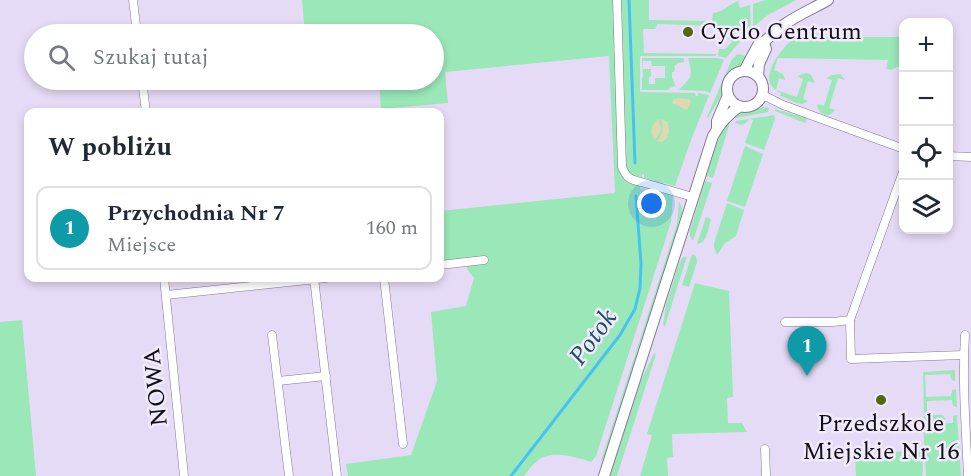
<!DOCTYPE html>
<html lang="pl">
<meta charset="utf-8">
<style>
:root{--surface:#fff;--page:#f2f2f3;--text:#1f2937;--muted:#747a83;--line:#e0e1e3;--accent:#d93025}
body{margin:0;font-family:Spectral,serif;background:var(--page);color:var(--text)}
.controls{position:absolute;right:18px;top:18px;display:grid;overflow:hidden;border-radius:12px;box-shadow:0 3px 9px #0003}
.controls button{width:54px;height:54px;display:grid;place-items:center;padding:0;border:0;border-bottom:2px solid var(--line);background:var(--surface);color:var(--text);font:30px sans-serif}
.you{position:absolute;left:652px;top:204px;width:21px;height:21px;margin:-15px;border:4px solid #fff;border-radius:50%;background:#1a73e8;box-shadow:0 0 0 9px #1a73e833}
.badge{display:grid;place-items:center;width:39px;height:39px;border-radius:50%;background:var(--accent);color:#fff;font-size:20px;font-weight:700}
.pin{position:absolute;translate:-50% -50px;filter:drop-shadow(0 2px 3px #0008)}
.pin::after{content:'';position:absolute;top:32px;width:21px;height:18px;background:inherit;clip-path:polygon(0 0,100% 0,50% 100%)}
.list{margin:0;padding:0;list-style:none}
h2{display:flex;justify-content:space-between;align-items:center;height:78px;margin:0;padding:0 24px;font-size:26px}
h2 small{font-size:20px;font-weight:400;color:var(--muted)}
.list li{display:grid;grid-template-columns:39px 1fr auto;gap:18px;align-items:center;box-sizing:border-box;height:84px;margin:0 12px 12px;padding:0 12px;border:2px solid var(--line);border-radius:12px}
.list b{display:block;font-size:22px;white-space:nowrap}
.list p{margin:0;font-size:20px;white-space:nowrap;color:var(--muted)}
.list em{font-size:20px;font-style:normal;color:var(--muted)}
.icon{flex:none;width:33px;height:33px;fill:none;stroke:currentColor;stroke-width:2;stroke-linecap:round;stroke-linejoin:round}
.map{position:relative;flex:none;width:971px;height:476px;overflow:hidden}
.search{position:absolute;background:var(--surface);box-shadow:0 3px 9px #0003;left:24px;top:24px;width:420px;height:66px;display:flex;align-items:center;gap:15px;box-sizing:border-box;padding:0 21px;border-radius:33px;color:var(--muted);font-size:22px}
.panel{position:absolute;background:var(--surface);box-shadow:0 3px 9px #0003;left:24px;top:108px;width:420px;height:174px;border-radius:12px}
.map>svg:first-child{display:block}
</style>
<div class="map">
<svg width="971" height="476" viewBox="0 0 971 476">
<rect width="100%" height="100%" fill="#e6dbf6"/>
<g fill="#9ae8b8" fill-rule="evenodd">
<path d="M302 0H649V20L712 21 713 13C723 12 728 5 738 1L740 8 750 5 751 30 748 32 741 27 658 24 655 29H643L644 53 716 54V56H640V92L695 93 696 96H698V93L709 95 691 140 675 186 644 178V174H642L640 189 659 191 673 195 671 222 596 456 591 462C576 457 551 449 537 461 532 465 528 471 524 476H348L346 464 411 455 437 381 431 312 466 306 474 278 467 269V258L440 261V211L615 193 609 56 445 72 448 103 381 109 379 81 311 89 310 80H434V34H305Z"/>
<polygon points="766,0 796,0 768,15 753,27 753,4"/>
<path d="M809 30 824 37H903V64L891 70 886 69 888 60 778 58 774 70 783 74 785 80 779 78 776 90 797 97 803 79 797 76 807 73 811 75 815 83 808 81 803 99 808 101C799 109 791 98 780 96L781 93C753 81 782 48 796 36 800 34 805 32 809 30Z"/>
<polygon points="734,35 744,37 726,58 718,56 719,49 725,49 732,42 728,38"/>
<polygon points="740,54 748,57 741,65 732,69 727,75 723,84 722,94 708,118 707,117 731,61 736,55"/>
<path d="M642 58H683L684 59V62L678 63 674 67 675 68 674 72H672V78L676 86 672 87 667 90H642V79L643 76ZM643 61H651L652 66H665V78H655V84H649V77L651 76V69H643Z"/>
<path d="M688 58H718L724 60 710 93 706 91 679 90C692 76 693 78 688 58Z"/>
<path d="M832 75 840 74 845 80 838 78 829 108 835 110C831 116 826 116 821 113L817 106 818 104 824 106 832 80 826 78Z"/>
<path d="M763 107 769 108 768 112 731 119 713 178 707 176C712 160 720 123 735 115 743 110 755 110 763 107Z"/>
<polygon points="775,109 807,118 805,123 775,111"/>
<polygon points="774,115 775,119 764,150 745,143 753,120 749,119 746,123 742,125 735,123 736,121"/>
<polygon points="745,146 763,154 745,207 727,201"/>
<polygon points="705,181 712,183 693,241 690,236 690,230"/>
<polygon points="679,201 682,208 682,216 604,458 601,461 677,224"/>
<polygon points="727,203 744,210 736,236 725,243 717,255 714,247 714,243"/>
<path d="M706 217 711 219C708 228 708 243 697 244Z"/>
<polygon points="692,254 696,256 697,262 689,287 682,285"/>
<polygon points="687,256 665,326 663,325 666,305 679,264 682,258"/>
<polygon points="695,283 729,291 733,397 727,398 728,423 742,423 747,432 672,434 673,457 667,458 668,476 640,476 652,435 647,434"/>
<polygon points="22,320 36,476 0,476 0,322"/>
<polygon points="654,353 656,354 617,476 610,476 640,383"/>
<polygon points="955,370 955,381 954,381 951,379 950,374 925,375 926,397 951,396 952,390 956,389 957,407 953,406 952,400 927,401 927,415 943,415 946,420 944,420 944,423 953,423 953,416 957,415 961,476 926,476 923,425 924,424 923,372"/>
<polygon points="922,449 923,469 922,476 856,476 855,458 889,457 895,452"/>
</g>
<g fill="#e1d7b2">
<polygon points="678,98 689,99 691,102 687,110 672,103 674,99"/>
<path d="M659 119 661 130 655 140C649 133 651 124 659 119Z"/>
<path d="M661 119 668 122 669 132 666 139 662 142 657 141C663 134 664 127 661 119Z"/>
</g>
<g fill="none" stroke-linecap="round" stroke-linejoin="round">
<g stroke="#45c4f4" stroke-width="3">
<polyline points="629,0 635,163"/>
<polyline points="511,476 620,335 635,309 640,288 641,264 636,196"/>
</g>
<defs>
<g id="street">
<polyline points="133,0 137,34"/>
<path d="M617 0 622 167C626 177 630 180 641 182L693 197"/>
<polyline points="142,80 146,112"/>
<polyline points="763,95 783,105 904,149"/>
<polyline points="948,156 971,157"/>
<polyline points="440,265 484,260"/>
<polyline points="164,278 184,476"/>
<polyline points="314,278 337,476"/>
<polyline points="384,278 403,444"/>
<polyline points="166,295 326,278"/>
<polyline points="850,320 851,359 963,355"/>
<polyline points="785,322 833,322 850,320 904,169"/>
<polyline points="272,335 289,476"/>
<path d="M965 335C962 382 966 429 968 476"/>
<polyline points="278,381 326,376"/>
<polyline points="765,449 766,476"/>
</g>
<g id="secondary">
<circle cx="745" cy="89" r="18"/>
<path d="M744 71 758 45C768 41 775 30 785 24 798 15 814 8 828 0"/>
<polyline points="758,76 759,64 766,49 764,43"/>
<polyline points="717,127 717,121 728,95"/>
<path d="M604 476 713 136C719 125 728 114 739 107"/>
</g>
</defs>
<use href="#street" stroke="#837992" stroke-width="9"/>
<use href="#secondary" stroke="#837992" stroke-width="12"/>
<use href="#street" stroke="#fff" stroke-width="8"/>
<use href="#secondary" stroke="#fff" stroke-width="10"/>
</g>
<g fill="#56660f" stroke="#f1eafb" stroke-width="2">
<circle cx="688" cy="32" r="6"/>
<circle cx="881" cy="400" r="6"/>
</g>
<g text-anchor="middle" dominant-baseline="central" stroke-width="5" stroke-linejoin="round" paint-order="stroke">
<g font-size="24" fill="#120e17" stroke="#f1eafb" text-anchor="start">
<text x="700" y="32">Cyclo Centrum</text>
<text x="881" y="424" text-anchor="middle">Przedszkole<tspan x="881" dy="28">Miejskie Nr 16</tspan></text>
</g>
<g font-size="24" fill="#120e17" stroke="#f1eafb">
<text transform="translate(156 387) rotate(-96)">NOWA</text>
</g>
<g font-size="26" font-style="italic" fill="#1d5065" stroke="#f1eafb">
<text transform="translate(593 337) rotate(-54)">Potok</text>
</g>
</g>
</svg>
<div class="controls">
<button>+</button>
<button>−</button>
<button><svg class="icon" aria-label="locate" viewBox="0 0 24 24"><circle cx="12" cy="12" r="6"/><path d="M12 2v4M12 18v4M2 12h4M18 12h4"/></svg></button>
<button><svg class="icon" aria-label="layers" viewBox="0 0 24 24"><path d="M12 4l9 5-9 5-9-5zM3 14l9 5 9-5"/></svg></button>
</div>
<div class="you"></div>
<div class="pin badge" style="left:807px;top:376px;background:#0f9aa8">1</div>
<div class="search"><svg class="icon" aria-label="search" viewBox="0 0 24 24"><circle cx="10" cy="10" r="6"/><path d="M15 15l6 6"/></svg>Szukaj tutaj</div>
<section class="panel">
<h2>W pobliżu<small></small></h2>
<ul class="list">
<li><span class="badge" style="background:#0f9aa8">1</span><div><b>Przychodnia Nr 7</b><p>Miejsce</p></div><em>160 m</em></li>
</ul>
</section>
</div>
